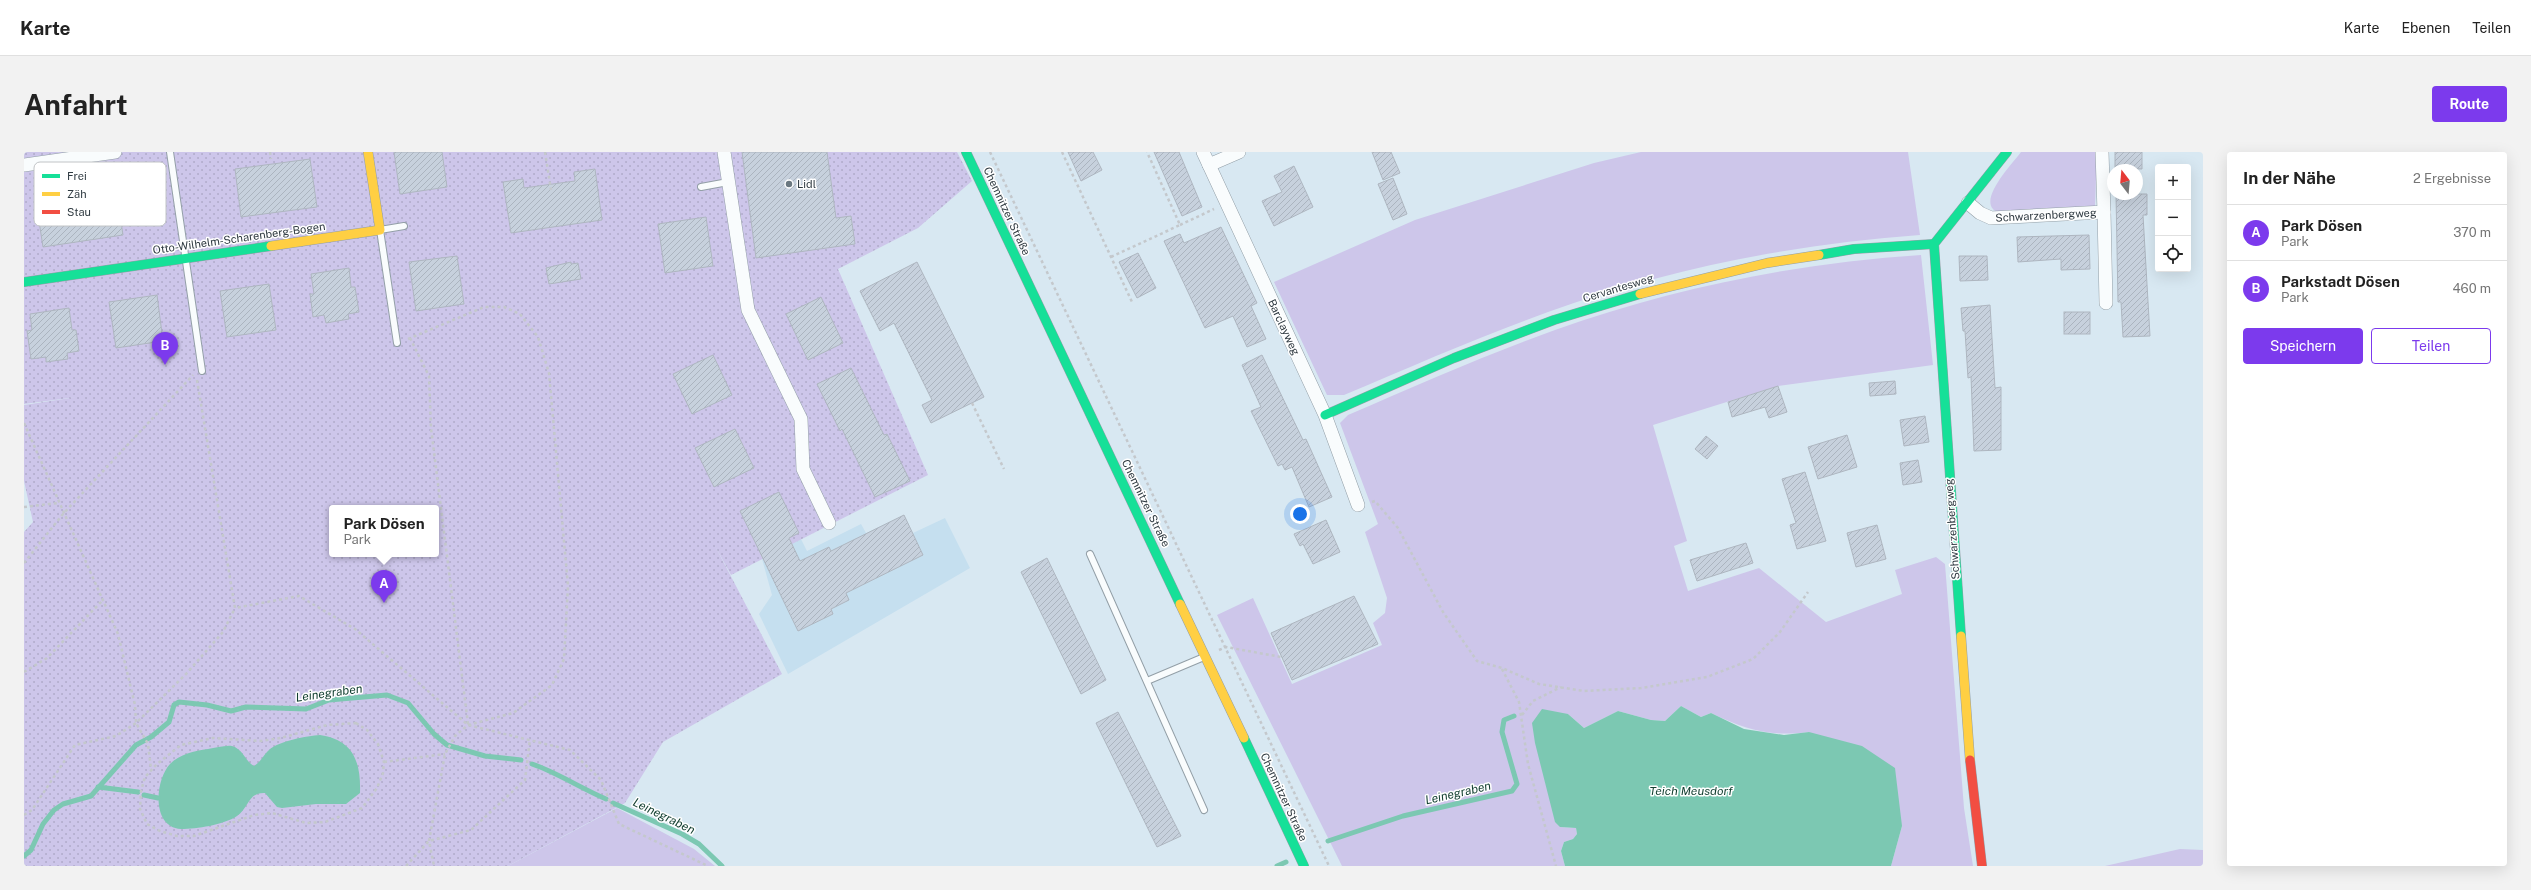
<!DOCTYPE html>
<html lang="de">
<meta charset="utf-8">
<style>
:root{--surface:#fff;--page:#f2f2f2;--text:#222;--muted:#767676;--line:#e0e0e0;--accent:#7c3aed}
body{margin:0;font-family:"Public Sans",sans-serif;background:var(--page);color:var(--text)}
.controls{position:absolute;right:12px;top:12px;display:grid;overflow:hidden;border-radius:4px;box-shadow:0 4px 16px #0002}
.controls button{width:36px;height:36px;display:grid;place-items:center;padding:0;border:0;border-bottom:1px solid var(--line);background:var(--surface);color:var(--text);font:20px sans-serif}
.compass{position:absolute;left:2083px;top:12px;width:36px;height:36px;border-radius:50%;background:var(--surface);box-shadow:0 4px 16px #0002;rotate:344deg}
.you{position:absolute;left:1276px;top:362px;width:14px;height:14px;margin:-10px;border:3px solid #fff;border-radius:50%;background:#1a73e8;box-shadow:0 0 0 6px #1a73e833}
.badge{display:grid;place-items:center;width:26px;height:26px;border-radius:50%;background:var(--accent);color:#fff;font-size:13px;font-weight:700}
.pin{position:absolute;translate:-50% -33px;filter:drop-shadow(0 1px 2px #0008)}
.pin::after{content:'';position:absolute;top:21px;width:14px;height:12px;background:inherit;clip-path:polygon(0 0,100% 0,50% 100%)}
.popup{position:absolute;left:305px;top:353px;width:110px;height:52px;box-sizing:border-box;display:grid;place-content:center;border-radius:4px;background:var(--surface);filter:drop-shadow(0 1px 3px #0005);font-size:13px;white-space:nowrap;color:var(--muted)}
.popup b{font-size:15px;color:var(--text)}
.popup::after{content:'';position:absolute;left:50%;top:100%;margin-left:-8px;border:8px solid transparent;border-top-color:var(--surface)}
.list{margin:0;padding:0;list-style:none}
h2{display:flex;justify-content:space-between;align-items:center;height:52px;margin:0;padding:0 16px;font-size:17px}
h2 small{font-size:13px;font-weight:400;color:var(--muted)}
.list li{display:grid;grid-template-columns:26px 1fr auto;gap:12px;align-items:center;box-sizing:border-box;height:56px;padding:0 16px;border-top:1px solid var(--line)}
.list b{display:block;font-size:15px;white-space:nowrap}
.list p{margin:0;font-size:13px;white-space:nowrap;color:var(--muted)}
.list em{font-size:13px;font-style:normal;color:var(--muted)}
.actions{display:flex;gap:8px;padding:12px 16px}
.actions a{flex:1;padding:9px 0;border:1px solid var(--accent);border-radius:4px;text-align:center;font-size:14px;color:var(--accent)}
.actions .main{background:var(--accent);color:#fff}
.icon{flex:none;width:22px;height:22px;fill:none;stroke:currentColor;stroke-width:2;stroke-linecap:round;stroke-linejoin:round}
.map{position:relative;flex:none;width:2179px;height:714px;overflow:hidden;border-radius:4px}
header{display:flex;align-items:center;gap:24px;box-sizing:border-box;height:56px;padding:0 20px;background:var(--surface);border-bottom:1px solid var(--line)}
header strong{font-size:19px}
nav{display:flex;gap:22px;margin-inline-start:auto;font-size:14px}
.intro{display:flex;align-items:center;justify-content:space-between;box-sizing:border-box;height:96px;padding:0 24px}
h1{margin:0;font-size:28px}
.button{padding:10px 18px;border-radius:4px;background:var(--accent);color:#fff;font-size:14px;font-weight:700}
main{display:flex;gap:24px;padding:0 24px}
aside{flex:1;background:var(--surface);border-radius:4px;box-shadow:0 4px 16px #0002}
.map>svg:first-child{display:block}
</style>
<header>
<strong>Karte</strong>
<nav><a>Karte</a><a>Ebenen</a><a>Teilen</a></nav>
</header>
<div class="intro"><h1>Anfahrt</h1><a class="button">Route</a></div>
<main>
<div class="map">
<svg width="2179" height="714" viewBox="0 0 2179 714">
<defs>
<pattern id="park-dots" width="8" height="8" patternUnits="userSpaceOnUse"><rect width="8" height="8" fill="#cdc6ea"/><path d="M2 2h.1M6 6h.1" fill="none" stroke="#b0abca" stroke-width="1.8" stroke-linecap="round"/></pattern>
<pattern id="building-hatch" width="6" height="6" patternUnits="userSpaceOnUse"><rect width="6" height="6" fill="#c7d1dd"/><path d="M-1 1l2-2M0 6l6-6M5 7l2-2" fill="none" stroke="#abb4bf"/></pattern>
</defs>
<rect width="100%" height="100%" fill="#d8e8f2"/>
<polygon fill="#c5dfef" points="880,363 889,381 921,366 946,416 764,522 735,462 748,443 738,407 775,383 783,399 837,372 842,381"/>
<g fill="#cdc6ea">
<path d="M1617 0H1884L1896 83C1770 92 1643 117 1524 160 1455 185 1388 214 1320 243H1303L1250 130 1391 68 1570 11Z"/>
<path d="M1997 0H2073L2071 54 2063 58 1977 61C1975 60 1970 59 1969 57 1957 44 1989 11 1997 0Z"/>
<path d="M1897 103 1909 213 1754 234 1629 273 1663 389 1650 394 1664 439 1735 416 1802 470 1878 442 1871 418 1912 405 1921 412 1940 656 1949 714H1867L1878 674 1785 580C1745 585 1723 578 1687 561L1677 565 1657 554 1641 569 1627 568 1594 559 1560 576 1544 562 1536 675 1552 676 1553 682 1549 687 1540 690 1537 699 1541 714H1318L1193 463 1229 446 1268 532 1358 493 1349 471 1361 461 1363 446 1341 380 1354 372 1316 271 1324 263C1393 233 1461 203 1531 178 1649 136 1773 111 1897 103Z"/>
<polygon points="593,656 670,697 691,714 484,714"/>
<polygon points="2156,697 2179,698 2179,714 2081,714"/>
</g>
<path fill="url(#park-dots)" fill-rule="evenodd" d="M0 0H933L948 29 894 76 814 117 904 323 707 423 690 392 758 522 639 590 601 651 484 714H0V380L9 370 0 329V253L53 245 0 252ZM308 356H412V402H308Z"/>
<g fill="#7cc8b2">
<polygon points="1657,554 1677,565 1687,561 1720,577 1760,583 1785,580 1838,594 1871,616 1878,674 1867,714 1541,714 1537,699 1540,690 1549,687 1553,682 1552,676 1536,675 1531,670 1511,591 1508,571 1518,557 1544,562 1560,576 1594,559 1627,568 1641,569"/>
<path d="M296 583C329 588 337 609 336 641L322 652H292L258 656 253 655 241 641C224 640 225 656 213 664 199 673 173 677 157 677 127 675 131 628 146 612 156 602 170 599 184 597 192 596 201 593 208 594 219 597 221 609 230 614 238 609 239 603 245 598 255 589 283 584 296 583Z"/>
</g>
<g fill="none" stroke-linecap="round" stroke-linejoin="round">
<g stroke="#7cc8b2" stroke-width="5">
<path d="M508 612C534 621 556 636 582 647"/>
<polyline points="74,635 114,640"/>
<polyline points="120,643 134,646"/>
<polyline points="589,651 658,682 675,692 698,714"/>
<polyline points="1304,689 1379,664 1488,639 1493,632 1478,580 1480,568 1490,564"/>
<polyline points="0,704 7,698 19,672 30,658 39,652 67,644 112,593 127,585 145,570 150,553 155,550 183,553 207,559 222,555 282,557 305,548 363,543 384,551 410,582 423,593 461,604 497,608"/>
<polyline points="1253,714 1262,710"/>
</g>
</g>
<g fill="url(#building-hatch)" stroke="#aeb6c0">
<polygon points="370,0 418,0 423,35 376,42"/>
<polygon points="718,0 803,0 812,66 827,64 831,92 732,106"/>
<polygon points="1044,0 1069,0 1078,18 1057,29"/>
<polygon points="1130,0 1155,0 1178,55 1158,64"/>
<polygon points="1348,0 1367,0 1376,21 1359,28"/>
<polygon points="2091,0 2118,0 2118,17 2091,16"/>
<polygon points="286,7 293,55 217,65 211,17"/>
<polygon points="1270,14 1289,55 1250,74 1238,49 1258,40 1250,24"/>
<polygon points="571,17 578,68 487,81 479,30 499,27 500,36 536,31 551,29 550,20"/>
<polygon points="1369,26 1383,62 1369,68 1354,32"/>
<polygon points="91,31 99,83 19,95 11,43"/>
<polygon points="2092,42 2123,42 2123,63 2119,63 2126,184 2099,185 2097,150 2094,150"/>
<polygon points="682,65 689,114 641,121 634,72"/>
<polygon points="1197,75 1233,151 1227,154 1242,187 1223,195 1209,164 1181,176 1140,89 1156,82 1160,91"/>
<polygon points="2065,83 2066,117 2037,118 2037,107 1994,110 1993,85"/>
<polygon points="1114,101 1132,136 1113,146 1095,110"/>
<polygon points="433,104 440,152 392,159 385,110"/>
<polygon points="1935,104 1963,104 1964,128 1936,129"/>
<polygon points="547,110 547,112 554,111 557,127 525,132 522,116"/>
<polygon points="893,110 960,245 907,271 898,253 908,248 870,171 856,179 836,139"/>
<polygon points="325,116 327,135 331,135 335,160 324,162 325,167 302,171 300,163 289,165 286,142 290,142 287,122"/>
<polygon points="245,132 252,178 203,185 196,139"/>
<polygon points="133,143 139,189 92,196 85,150"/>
<polygon points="797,145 819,191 784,208 762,162"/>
<polygon points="1966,153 1971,236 1977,235 1977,298 1950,299 1947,225 1944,226 1941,179 1939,179 1937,156"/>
<polygon points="45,156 48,178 52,178 55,199 43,201 44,207 22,210 22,205 7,207 3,179 8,178 6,162"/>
<rect x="2040" y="160" width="26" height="22"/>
<polygon points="689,203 708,243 668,262 649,222"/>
<polygon points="1238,203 1279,288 1282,287 1308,345 1285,355 1268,315 1261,318 1258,312 1254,314 1227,259 1237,255 1218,213"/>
<polygon points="827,216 860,283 863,282 886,329 851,345 818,277 816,279 793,232"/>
<polygon points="1871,229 1872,242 1846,244 1845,231"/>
<polygon points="1754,234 1763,260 1745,266 1741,255 1708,265 1704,250"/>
<polygon points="1901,264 1905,290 1880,294 1876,268"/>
<polygon points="711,277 730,316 690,335 671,296"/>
<polygon points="1823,283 1833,315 1794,327 1784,295"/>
<polygon points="1682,284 1694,294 1683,307 1671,297"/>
<polygon points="1894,308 1898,330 1879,333 1876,311"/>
<polygon points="1781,320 1802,389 1773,397 1766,373 1772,371 1758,327"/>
<polygon points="755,340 775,381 765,386 776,409 805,395 807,399 880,363 899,403 822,441 825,448 807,457 809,462 774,479 716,359"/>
<polygon points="1302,368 1316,400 1289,412 1279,392 1276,394 1270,382"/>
<polygon points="1853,373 1862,407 1832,415 1823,381"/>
<polygon points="1722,391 1729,411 1673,429 1666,408"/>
<polygon points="1023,406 1082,528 1057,542 997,420"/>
<polygon points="1330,444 1354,492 1268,528 1247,481"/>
<polygon points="1094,560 1157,684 1133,695 1072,571"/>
</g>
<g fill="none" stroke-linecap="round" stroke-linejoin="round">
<defs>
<g id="lane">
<polyline points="146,0 178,219"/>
<polyline points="677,35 704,30"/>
<polyline points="373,191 356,78 380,74"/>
<polyline points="1066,402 1180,658"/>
<polyline points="1123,529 1180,505"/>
</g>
<g id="street">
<polyline points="700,0 724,158 777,267 779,317 805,371"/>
<polyline points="1179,0 1301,263 1334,353"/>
<polyline points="0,13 91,0"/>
<polyline points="1185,13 1215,0"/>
<polyline points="1944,51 1956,61 1967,66 2080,60 2078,0"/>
<polyline points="2080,60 2082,151"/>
</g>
<g id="fast">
<polyline points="942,0 1156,452"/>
<polyline points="1795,103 1830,97 1910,92"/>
<polyline points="0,130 247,94"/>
<polyline points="1301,263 1430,206 1530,168 1616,142"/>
<polyline points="1937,484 1910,92 1983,0"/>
<polyline points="1220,586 1280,714"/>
</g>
<g id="slow">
<polyline points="247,94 356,78 344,0"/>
<polyline points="1616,142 1743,111 1795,103"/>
<polyline points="1156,452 1220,586"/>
<polyline points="1937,484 1946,608"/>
</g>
<polyline id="jam" points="1946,608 1958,714"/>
</defs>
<use href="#lane" stroke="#939fa7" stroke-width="8"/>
<use href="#street" stroke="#939fa7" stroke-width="14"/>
<use href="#fast" stroke="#939fa7" stroke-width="10"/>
<use href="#slow" stroke="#939fa7" stroke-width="10"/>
<use href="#jam" stroke="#939fa7" stroke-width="10"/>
<g stroke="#c4c8cc" stroke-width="2.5" stroke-dasharray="3 3" stroke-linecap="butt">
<polyline points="246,0 247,7"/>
<polyline points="521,0 527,38"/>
<polyline points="966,0 1305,714"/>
<polyline points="1038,0 1108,150"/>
<polyline points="48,19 51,37"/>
<polyline points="1156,73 1190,57"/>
<polyline points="1087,105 1156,73 1123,0"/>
<polyline points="386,186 405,224 407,276 444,572"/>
<polyline points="384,187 460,155 480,155 496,162 514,185 525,221 544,434 540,507 528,533 489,561 444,573 431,584 421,602 405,689 410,714"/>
<polyline points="173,228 211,456 275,444 331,477 444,573 546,598 577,628 595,672 684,714"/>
<polyline points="948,251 980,317"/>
<polyline points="0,271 94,482 111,553 112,571 124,592 127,617"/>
<polyline points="1348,350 1351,349 1374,376 1419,460 1453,509 1478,516 1515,532 1560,539 1617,536 1683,525 1729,507 1756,480 1784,440"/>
<polyline points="0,355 34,351"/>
<polyline points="0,411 39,362 169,223"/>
<polyline points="1195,498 1202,495 1257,505"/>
<polyline points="1478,517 1495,550 1504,612 1532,714"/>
<polyline points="0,520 23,506 79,448"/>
<polyline points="1498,563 1509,549 1537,535"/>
<polygon points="332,571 343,578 354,592 360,610 359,621 353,636 338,656 301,670 282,671 248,661 230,663 170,684 153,684 136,679 123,672 116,657 117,639 121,625 133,612 157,593 189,586 237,589 257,586 303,573"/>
<polyline points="360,610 421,602"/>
<polyline points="0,663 8,658 51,593 92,584 112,571 162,522 199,480 211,456"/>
<polyline points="382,714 405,689 447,678 501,628 506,587"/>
</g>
<use href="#lane" stroke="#f9fcfd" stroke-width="6"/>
<use href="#street" stroke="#f9fcfd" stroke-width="13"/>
<use href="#fast" stroke="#16e098" stroke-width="9"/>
<use href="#slow" stroke="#ffcf43" stroke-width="9"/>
<use href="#jam" stroke="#f24e42" stroke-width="9"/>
</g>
<circle fill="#6a777f" stroke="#fff" stroke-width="1.5" cx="765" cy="32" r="4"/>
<g text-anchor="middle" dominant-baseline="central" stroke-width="3" stroke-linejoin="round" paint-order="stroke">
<g font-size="11" fill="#2f3a41" stroke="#fff" text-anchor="start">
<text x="773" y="32">Lidl</text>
</g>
<g font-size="11" fill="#2f3a41" stroke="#fff">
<text transform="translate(983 59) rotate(65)">Chemnitzer Straße</text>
<text transform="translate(2022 63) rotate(-3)">Schwarzenbergweg</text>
<text transform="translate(215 86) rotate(-8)">Otto-Wilhelm-Scharenberg-Bogen</text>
<text transform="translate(1594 136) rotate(-17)">Cervantesweg</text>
<text transform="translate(1260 175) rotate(65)">Barclayweg</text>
<text transform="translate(1122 351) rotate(64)">Chemnitzer Straße</text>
<text transform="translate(1928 377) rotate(-94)">Schwarzenbergweg</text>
<text transform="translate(1260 645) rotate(65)">Chemnitzer Straße</text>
</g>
<g font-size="12" font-style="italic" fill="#113e2f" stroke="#fff">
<text transform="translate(305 541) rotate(-8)">Leinegraben</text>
<text x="1667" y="639">Teich Meusdorf</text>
<text transform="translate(1434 641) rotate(-13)">Leinegraben</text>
<text transform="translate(640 664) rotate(26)">Leinegraben</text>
</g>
</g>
<rect x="10" y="10" width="132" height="64" rx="6" fill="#fff" stroke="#c1c4c6" stroke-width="1"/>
<rect x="18" y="22" width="18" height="4" fill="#16e098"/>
<rect x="18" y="40" width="18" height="4" fill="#ffcf43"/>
<rect x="18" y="58" width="18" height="4" fill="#f24e42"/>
<g font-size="11" fill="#2f3a41">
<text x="43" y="28">Frei</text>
<text x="43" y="46">Zäh</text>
<text x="43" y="64">Stau</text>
</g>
</svg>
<div class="controls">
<button>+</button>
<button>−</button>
<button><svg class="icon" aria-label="locate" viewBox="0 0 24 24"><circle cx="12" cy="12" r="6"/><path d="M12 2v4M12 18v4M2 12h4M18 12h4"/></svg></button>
</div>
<svg class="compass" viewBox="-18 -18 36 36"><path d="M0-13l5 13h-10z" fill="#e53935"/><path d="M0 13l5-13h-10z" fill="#767676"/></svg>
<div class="you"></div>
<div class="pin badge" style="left:360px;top:451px">A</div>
<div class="popup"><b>Park Dösen</b>Park</div>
<div class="pin badge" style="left:141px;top:213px">B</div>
</div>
<aside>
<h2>In der Nähe<small>2 Ergebnisse</small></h2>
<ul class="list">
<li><span class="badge">A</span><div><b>Park Dösen</b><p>Park</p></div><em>370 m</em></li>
<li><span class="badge">B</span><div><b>Parkstadt Dösen</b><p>Park</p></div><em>460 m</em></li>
</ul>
<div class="actions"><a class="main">Speichern</a><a>Teilen</a></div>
</aside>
</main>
